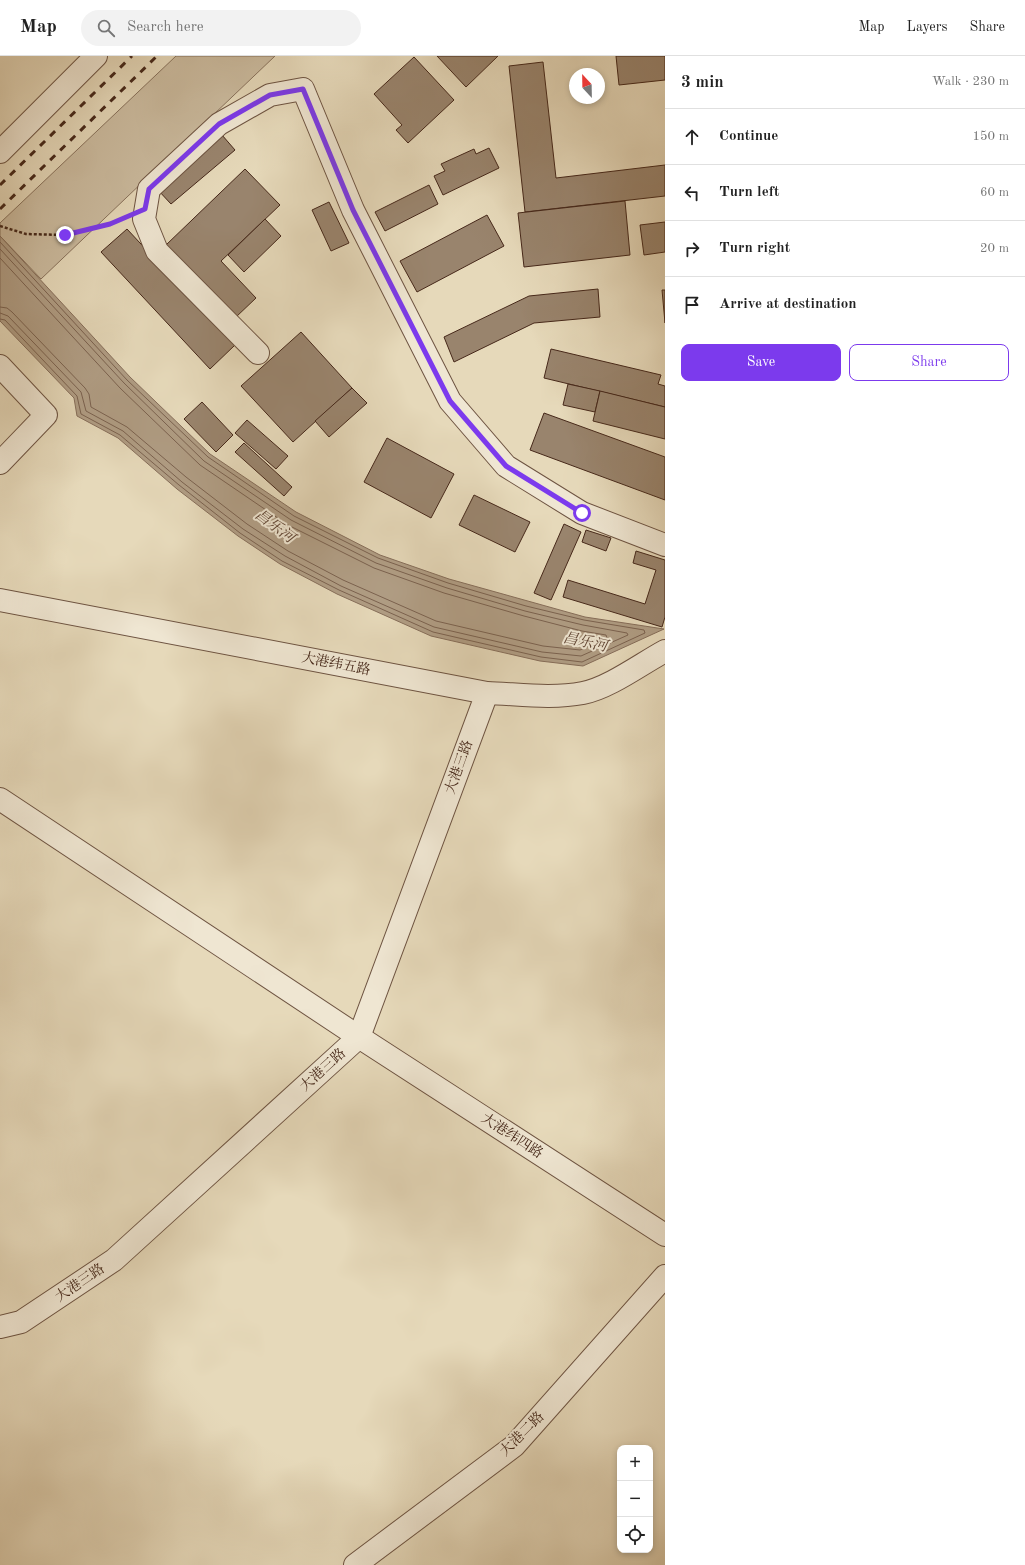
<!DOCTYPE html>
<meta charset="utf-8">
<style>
:root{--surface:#fff;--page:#f2f2f2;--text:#222;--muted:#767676;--line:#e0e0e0;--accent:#7c3aed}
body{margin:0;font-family:"Old Standard TT","Noto Serif SC",serif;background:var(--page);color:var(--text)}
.controls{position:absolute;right:12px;bottom:12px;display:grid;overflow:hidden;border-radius:8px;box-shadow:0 2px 6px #0003}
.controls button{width:36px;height:36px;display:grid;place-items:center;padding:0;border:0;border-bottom:1px solid var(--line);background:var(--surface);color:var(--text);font:20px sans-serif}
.compass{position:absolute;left:569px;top:12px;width:36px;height:36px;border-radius:50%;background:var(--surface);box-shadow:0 2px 6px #0003;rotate:338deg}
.stop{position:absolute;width:12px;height:12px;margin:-9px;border:3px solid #7c3aed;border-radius:50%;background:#fff}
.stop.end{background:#7c3aed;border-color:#fff;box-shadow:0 1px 4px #0008}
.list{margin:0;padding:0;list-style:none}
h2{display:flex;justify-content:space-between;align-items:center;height:52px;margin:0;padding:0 16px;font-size:17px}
h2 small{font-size:13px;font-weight:400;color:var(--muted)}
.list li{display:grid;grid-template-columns:26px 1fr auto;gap:12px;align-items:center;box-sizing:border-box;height:56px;padding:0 16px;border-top:1px solid var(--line)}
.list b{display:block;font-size:15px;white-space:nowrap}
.list em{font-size:13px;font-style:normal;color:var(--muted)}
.actions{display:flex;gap:8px;padding:12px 16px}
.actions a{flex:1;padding:9px 0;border:1px solid var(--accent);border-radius:8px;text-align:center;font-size:14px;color:var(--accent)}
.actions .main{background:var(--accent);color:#fff}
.icon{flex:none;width:22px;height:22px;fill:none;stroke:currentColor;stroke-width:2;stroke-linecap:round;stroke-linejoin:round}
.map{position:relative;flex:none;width:665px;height:1509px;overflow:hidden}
header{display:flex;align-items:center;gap:24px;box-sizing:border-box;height:56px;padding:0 20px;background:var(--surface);border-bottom:1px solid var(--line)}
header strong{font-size:19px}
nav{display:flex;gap:22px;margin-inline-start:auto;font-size:14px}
.search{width:280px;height:36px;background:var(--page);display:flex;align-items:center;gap:10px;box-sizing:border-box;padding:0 14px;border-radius:22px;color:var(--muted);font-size:15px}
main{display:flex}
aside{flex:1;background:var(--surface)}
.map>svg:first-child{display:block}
</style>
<header>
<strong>Map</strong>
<div class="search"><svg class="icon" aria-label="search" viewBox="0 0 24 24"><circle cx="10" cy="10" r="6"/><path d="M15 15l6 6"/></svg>Search here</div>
<nav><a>Map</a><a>Layers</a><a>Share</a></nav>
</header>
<main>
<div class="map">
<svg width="665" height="1509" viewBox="0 0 665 1509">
<rect width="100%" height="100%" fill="#e6d9ba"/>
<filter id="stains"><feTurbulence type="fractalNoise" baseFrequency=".005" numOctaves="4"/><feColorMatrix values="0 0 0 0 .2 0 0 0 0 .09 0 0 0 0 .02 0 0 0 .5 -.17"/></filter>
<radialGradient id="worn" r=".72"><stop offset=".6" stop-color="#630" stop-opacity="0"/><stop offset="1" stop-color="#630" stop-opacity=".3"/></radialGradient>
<polygon fill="#cbbb9f" stroke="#88725c" points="176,0 275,0 41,223 0,180 0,167"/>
<polygon fill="#b09d84" stroke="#866e5a" points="0,180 130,321 210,398 296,456 380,499 449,523 585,561 664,573 583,610 540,605 431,580 337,538 280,508 238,480 177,433 118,382 77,360 74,342 0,265"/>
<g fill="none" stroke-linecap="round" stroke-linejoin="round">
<g stroke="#7b624f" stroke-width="1">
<polyline points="0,186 127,324 208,401 294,460 378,502 448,527 526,550 584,564 644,574 645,577 582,606 541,601 433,576 339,534 282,505 240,477 179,429 120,379 81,358 77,340 5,264 0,263"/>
<polyline points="0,193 124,327 204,405 291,464 376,507 447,532 525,555 583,569 627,577 628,579 581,600 542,596 434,571 341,530 285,500 243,473 182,426 123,375 86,355 81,336 8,260 0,257"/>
<polyline points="0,202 120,332 200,409 288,469 374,512 444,537 524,560 582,575 606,579 607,582 580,594 543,590 436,565 343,524 288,495 247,468 186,421 127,371 91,351 89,338 85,332 12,256 7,252 0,251"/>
</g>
</g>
<g fill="#99846d" stroke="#46281a">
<polygon points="437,0 498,0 466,31"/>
<polygon points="616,0 665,0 665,24 619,29"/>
<polygon points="414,1 454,44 408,87 396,74 402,69 374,38"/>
<polygon points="543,6 556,122 665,109 665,140 525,156 509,10"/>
<polygon points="222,79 235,94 171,148 158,134"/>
<polygon points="489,92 499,112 443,139 434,120 445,115 441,108 474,93 476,98"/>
<polygon points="245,113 280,149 221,205 256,242 236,261 166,189"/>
<polygon points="429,129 438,148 385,175 375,156"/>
<polygon points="625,145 630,199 524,211 518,157"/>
<polygon points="329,146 349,187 331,195 312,154"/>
<polygon points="487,159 504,190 417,236 400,205"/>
<polygon points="265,163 281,180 244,216 228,199"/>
<polygon points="665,166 665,196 644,199 640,169"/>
<polygon points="127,173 235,289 210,313 101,196"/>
<polygon points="598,233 600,261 534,267 454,306 444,281 529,240"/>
<polygon points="662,234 665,234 665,267"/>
<polygon points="301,276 352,332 293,386 241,330"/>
<polygon points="551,293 661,319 658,328 665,330 665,351 544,322"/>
<polygon points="568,328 600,335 595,356 563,349"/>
<polygon points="352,332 367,347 329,381 315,365"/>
<polygon points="600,335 665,351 665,383 593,365"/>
<polygon points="202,346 233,379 216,396 184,363"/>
<polygon points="544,357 665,401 665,444 530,394"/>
<polygon points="247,364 288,400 276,413 235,377"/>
<polygon points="387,382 454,418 431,462 364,426"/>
<polygon points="244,387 292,431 284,440 235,396"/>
<polygon points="474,439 530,466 515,496 459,469"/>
<polygon points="564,468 581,476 551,544 534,537"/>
<polygon points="586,474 611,482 606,495 582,486"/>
<polygon points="636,495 665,504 665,561 662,571 563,541 568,524 645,548 656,514 633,507"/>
</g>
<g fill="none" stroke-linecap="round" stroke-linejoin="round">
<defs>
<g id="minor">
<polyline points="0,96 96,0"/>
<polyline points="258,297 157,195 144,163 149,133 219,68 270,39 303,33 353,154 450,345 506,410 582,457 665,489"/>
<polyline points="0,310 46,359 0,407"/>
<path d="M0 544 487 637C518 638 552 643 583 637 609 632 641 608 665 595"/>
<polyline points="0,743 359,981 665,1179"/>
<polyline points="0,1271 21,1266 114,1204 359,981 487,637"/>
<polyline points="355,1509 514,1390 665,1220"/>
</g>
</defs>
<use href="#minor" stroke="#6e5442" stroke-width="24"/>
<polyline stroke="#46281a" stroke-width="2.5" stroke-dasharray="3 2" stroke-linecap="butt" points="0,170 26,178 65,179 110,168 122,163"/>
<use href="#minor" stroke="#efe6d2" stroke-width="22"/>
<g stroke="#46281a" stroke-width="3" stroke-dasharray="7 7" stroke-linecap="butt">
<polyline points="0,129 132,0"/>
<polyline points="0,153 157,0"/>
</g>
</g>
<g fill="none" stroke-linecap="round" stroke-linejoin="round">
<polyline stroke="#7c3aed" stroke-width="5" points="65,179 110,168 145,153 149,133 219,68 270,39 303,33 353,154 450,345 506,410 582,457"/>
</g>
<g text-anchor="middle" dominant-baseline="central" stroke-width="4" stroke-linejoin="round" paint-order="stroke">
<g font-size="14" fill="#46281a" stroke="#efe6d2">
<text transform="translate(336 608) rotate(11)">大港纬五路</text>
<text transform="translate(459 711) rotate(-70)">大港三路</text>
<text transform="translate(323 1014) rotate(-42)">大港三路</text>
<text transform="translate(512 1080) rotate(33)">大港纬四路</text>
<text transform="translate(80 1227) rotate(-34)">大港三路</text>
<text transform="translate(522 1378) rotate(-45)">大港二路</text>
</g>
<g font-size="15" font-style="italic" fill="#604534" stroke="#efe6d2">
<text transform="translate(274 471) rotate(37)">昌乐河</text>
<text transform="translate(585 587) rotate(12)">昌乐河</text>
</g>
</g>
<rect width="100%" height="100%" filter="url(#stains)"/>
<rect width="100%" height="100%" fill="url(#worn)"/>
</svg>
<div class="controls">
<button>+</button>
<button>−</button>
<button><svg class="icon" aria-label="locate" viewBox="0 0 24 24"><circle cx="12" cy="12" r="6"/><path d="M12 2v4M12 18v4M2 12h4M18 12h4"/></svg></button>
</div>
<svg class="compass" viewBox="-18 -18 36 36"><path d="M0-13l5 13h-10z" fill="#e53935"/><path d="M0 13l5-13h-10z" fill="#767676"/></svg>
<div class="stop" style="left:582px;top:457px"></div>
<div class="stop end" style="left:65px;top:179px"></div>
</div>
<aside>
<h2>3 min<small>Walk · 230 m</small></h2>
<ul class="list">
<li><svg class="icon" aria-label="ahead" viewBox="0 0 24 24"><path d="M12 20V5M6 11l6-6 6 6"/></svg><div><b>Continue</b></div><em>150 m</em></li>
<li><svg class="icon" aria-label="left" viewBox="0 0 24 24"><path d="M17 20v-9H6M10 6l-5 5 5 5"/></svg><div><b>Turn left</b></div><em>60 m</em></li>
<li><svg class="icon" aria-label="right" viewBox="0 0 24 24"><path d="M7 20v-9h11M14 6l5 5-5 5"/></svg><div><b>Turn right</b></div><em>20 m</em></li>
<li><svg class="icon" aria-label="arrive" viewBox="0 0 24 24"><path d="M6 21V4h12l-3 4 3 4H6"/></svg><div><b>Arrive at destination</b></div></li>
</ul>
<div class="actions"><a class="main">Save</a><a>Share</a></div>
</aside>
</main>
